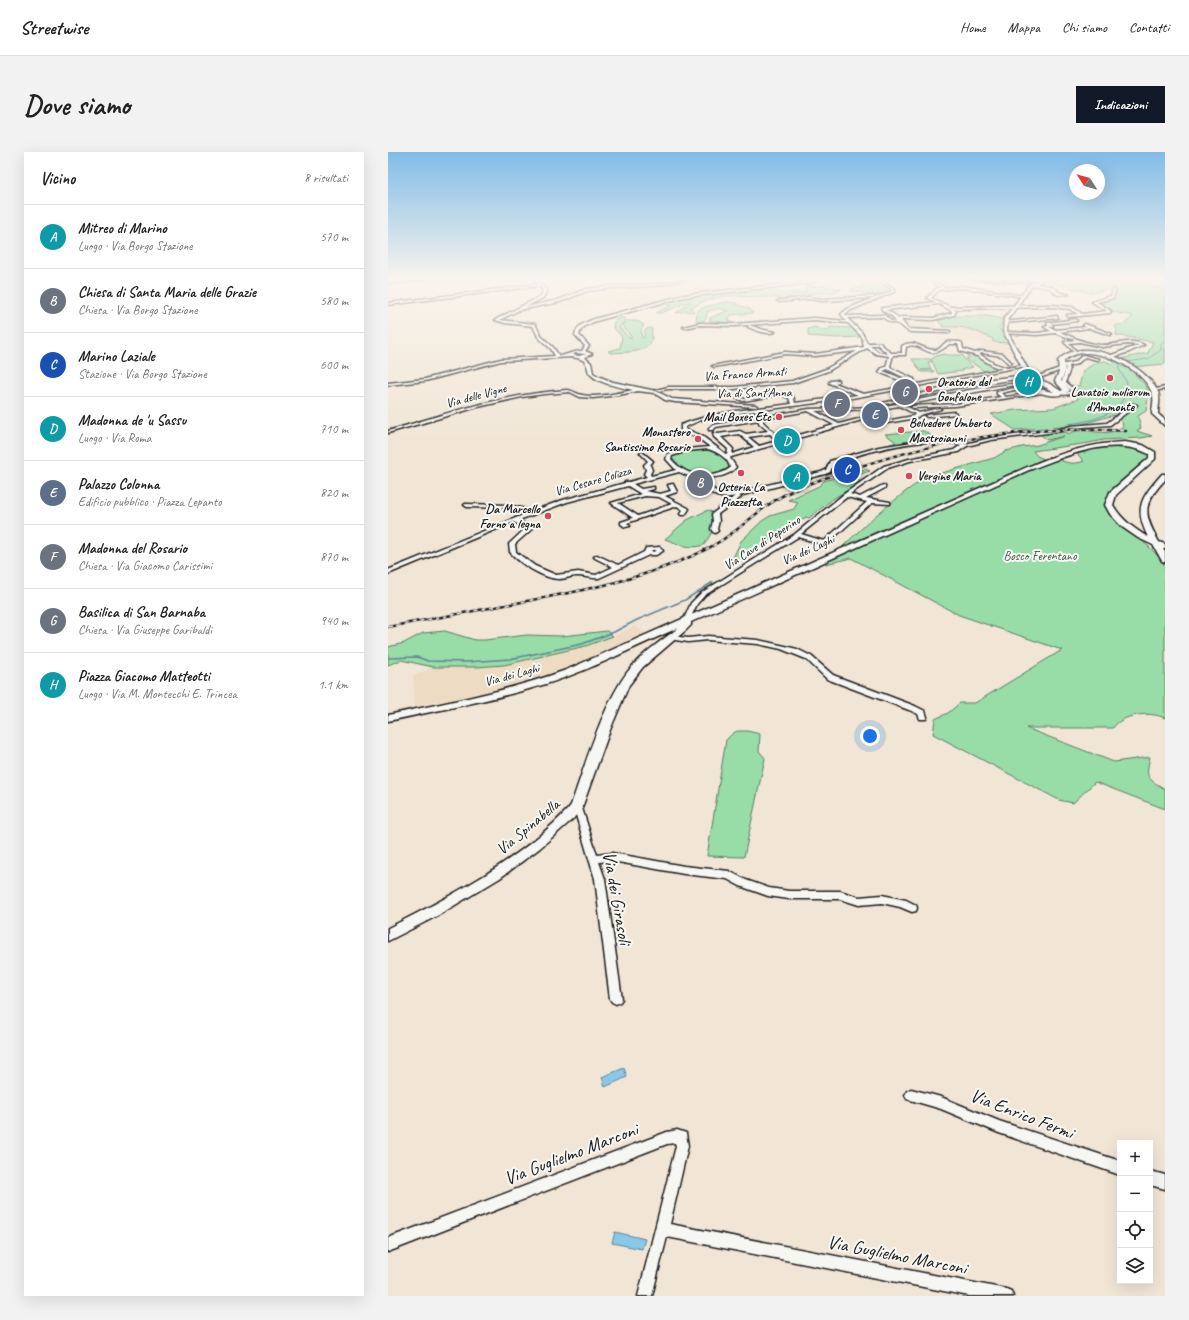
<!DOCTYPE html>
<html lang="it">
<meta charset="utf-8">
<style>
:root{--surface:#fff;--page:#f2f2f2;--text:#222;--muted:#767676;--line:#e0e0e0;--accent:#111827}
body{margin:0;font-family:Caveat,sans-serif;background:var(--page);color:var(--text)}
.controls{position:absolute;right:12px;bottom:12px;display:grid;overflow:hidden;border-radius:0px;box-shadow:0 4px 16px #0002}
.controls button{width:36px;height:36px;display:grid;place-items:center;padding:0;border:0;border-bottom:1px solid var(--line);background:var(--surface);color:var(--text);font:20px sans-serif}
.compass{position:absolute;left:681px;top:12px;width:36px;height:36px;border-radius:50%;background:var(--surface);box-shadow:0 4px 16px #0002;rotate:306deg}
.you{position:absolute;left:482px;top:584px;width:14px;height:14px;margin:-10px;border:3px solid #fff;border-radius:50%;background:#1a73e8;box-shadow:0 0 0 6px #1a73e833}
.badge{display:grid;place-items:center;width:26px;height:26px;border-radius:50%;background:var(--accent);color:#fff;font-size:13px;font-weight:700}
.pin{position:absolute;translate:-50% -50%;border:2px solid #fff;box-shadow:0 1px 4px #0006}
.list{margin:0;padding:0;list-style:none}
h2{display:flex;justify-content:space-between;align-items:center;height:52px;margin:0;padding:0 16px;font-size:17px}
h2 small{font-size:13px;font-weight:400;color:var(--muted)}
.list li{display:grid;grid-template-columns:26px 1fr auto;gap:12px;align-items:center;box-sizing:border-box;height:64px;padding:0 16px;border-top:1px solid var(--line)}
.list b{display:block;font-size:15px;white-space:nowrap}
.list p{margin:0;font-size:13px;white-space:nowrap;color:var(--muted)}
.list em{font-size:13px;font-style:normal;color:var(--muted)}
.icon{flex:none;width:22px;height:22px;fill:none;stroke:currentColor;stroke-width:2;stroke-linecap:round;stroke-linejoin:round}
.map{position:relative;flex:none;width:777px;height:1144px;overflow:hidden;border-radius:0px}
header{display:flex;align-items:center;gap:24px;box-sizing:border-box;height:56px;padding:0 20px;background:var(--surface);border-bottom:1px solid var(--line)}
header strong{font-size:19px}
nav{display:flex;gap:22px;margin-inline-start:auto;font-size:14px}
.intro{display:flex;align-items:center;justify-content:space-between;box-sizing:border-box;height:96px;padding:0 24px}
h1{margin:0;font-size:28px}
.button{padding:10px 18px;border-radius:0px;background:var(--accent);color:#fff;font-size:14px;font-weight:700}
main{display:flex;gap:24px;padding:0 24px}
aside{flex:1;background:var(--surface);border-radius:0px;box-shadow:0 4px 16px #0002}
.map>svg:first-child{display:block}
</style>
<header>
<strong>Streetwise</strong>
<nav><a>Home</a><a>Mappa</a><a>Chi siamo</a><a>Contatti</a></nav>
</header>
<div class="intro"><h1>Dove siamo</h1><a class="button">Indicazioni</a></div>
<main>
<aside>
<h2>Vicino<small>8 risultati</small></h2>
<ul class="list">
<li><span class="badge" style="background:#0f9aa8">A</span><div><b>Mitreo di Marino</b><p>Luogo · Via Borgo Stazione</p></div><em>570 m</em></li>
<li><span class="badge" style="background:#6b7280">B</span><div><b>Chiesa di Santa Maria delle Grazie</b><p>Chiesa · Via Borgo Stazione</p></div><em>580 m</em></li>
<li><span class="badge" style="background:#1a4fb4">C</span><div><b>Marino Laziale</b><p>Stazione · Via Borgo Stazione</p></div><em>600 m</em></li>
<li><span class="badge" style="background:#0f9aa8">D</span><div><b>Madonna de 'u Sassu</b><p>Luogo · Via Roma</p></div><em>710 m</em></li>
<li><span class="badge" style="background:#5c6f8a">E</span><div><b>Palazzo Colonna</b><p>Edificio pubblico · Piazza Lepanto</p></div><em>820 m</em></li>
<li><span class="badge" style="background:#6b7280">F</span><div><b>Madonna del Rosario</b><p>Chiesa · Via Giacomo Carissimi</p></div><em>870 m</em></li>
<li><span class="badge" style="background:#6b7280">G</span><div><b>Basilica di San Barnaba</b><p>Chiesa · Via Giuseppe Garibaldi</p></div><em>940 m</em></li>
<li><span class="badge" style="background:#0f9aa8">H</span><div><b>Piazza Giacomo Matteotti</b><p>Luogo · Via M. Montecchi E. Trincea</p></div><em>1.1 km</em></li>
</ul>
</aside>
<div class="map">
<svg width="777" height="1144" viewBox="0 0 777 1144">
<rect width="100%" height="100%" fill="#f1e6d6"/>
<filter id="ink" filterUnits="userSpaceOnUse"><feTurbulence type="fractalNoise" baseFrequency=".025" numOctaves="2"/><feDisplacementMap in="SourceGraphic" scale="8" xChannelSelector="R" yChannelSelector="G"/><feConvolveMatrix kernelMatrix="1 2 1 2 8 2 1 2 1" color-interpolation-filters="sRGB"/></filter>
<g filter="url(#ink)">
<g fill="#eddbc3" fill-rule="evenodd">
<polygon points="303,127 324,138 284,145 249,156 217,150 184,157 165,151 174,150 196,139 221,135 266,134"/>
<path d="M731 160 742 163 739 171 704 175 682 165 730 162ZM724 162 738 164 734 171 729 170 731 166 716 167 723 171H718L712 169 703 171 693 166 709 167 707 166 723 164Z"/>
<polygon points="516,167 541,168 552,179 521,177 513,168"/>
<polygon points="575,174 596,183 605,187 605,190 616,191 618,194 622,194 627,202 604,202 600,197 595,197 592,189 574,190 558,175"/>
<polygon points="367,271 377,280 360,283 349,274"/>
<polygon points="247,474 258,482 161,525 103,540 27,554 25,524 45,515 66,514 161,502 198,494 225,484"/>
</g>
<g fill="#98dca8" stroke="#5a7c62">
<path d="M461 127C475 127 494 126 503 139 486 146 479 142 462 138L476 134 475 131Z"/>
<polygon points="661,127 777,128 777,212 745,215 732,207 760,201 765,190 728,183 729,177 726,174 737,172 745,164 725,160 708,150 725,146 727,144 728,138 718,138 703,141 655,128"/>
<path d="M438 134 453 137 449 140 405 143 404 145C393 149 387 144 377 145 365 146 352 143 340 144 326 145 314 150 302 156L306 159 305 160 298 159 288 161 303 150H300L273 161H268L283 153 272 151 302 143 369 136 389 138 394 141 418 140 417 135Z"/>
<path d="M337 150 348 151V152L362 157 365 161 343 163 340 168 344 170 342 171 322 169V166L339 159C334 155 327 157 320 159L317 168 308 170 309 160 314 156Z"/>
<path d="M566 164H599L616 167 611 176 620 191 605 190V187C584 178 580 174 556 175L550 169Z"/>
<path d="M230 166H237L238 168 231 175 241 186H244L234 173 239 169H249L256 173 253 178 254 186H256L257 178 262 176 264 177C263 181 265 186 263 190 258 202 233 200 222 201L220 199 232 196 234 185 225 175 226 170Z"/>
<polygon points="427,175 434,178 441,178 442,175 464,176 473,185 449,186 420,184 420,177"/>
<polygon points="558,202 559,203 575,203 576,207 585,215 573,218 575,219 550,222 543,207 551,203"/>
<polygon points="581,202 587,203 611,218 598,220 578,207 581,206 579,204"/>
<polygon points="524,207 542,207 544,210 540,210 543,217 533,218 545,218 546,220 533,220"/>
<path d="M717 209 724 212 728 209 735 211 732 214 742 217 757 233 761 241 758 259 750 264 753 276 749 279 764 284 753 286 716 288 701 291 645 299 649 304 656 307 454 395 487 364 517 340 531 330 550 322 606 306 618 299 634 295 650 293 676 284 659 288 652 282 679 280 680 282C698 272 717 289 735 274L734 270 726 263 688 274 627 278 603 262 627 258 665 256 690 247 689 243 686 241 687 238 679 233 691 234 695 219 708 210Z"/>
<polygon points="536,279 545,285 494,295 508,290 497,282"/>
<path d="M734 292 761 300 762 307 725 338 719 345 717 353 721 361 759 393 774 408 777 415V566C762 559 734 562 725 576H638L726 610 762 605C757 627 759 626 777 637V657L707 630 685 651 671 648 545 582 547 567 560 561 572 551H587L674 498 571 463 463 406 438 412 437 409 669 307C679 311 686 313 696 309L689 302 714 294Z"/>
<path d="M311 297C322 297 339 303 341 316 337 320 332 321 326 322 310 325 293 320 283 306L288 302Z"/>
<polygon points="477,317 482,319 463,325 474,330 446,346 421,366 418,365 351,409 343,410 353,389 374,369 382,364 406,357 410,350 400,348 431,334 436,329"/>
<path d="M320 358 325 361 324 380 316 393C301 398 291 392 277 387L299 368Z"/>
<polygon points="57,479 87,488 97,488 139,483 174,484 219,479 225,484 198,494 116,513 88,515 45,515 13,508 0,513 0,495 16,491 35,481"/>
<polygon points="349,579 359,579 372,582 371,599 377,606 356,705 319,704 338,588 344,582"/>
</g>
<g fill="#88c8e9" stroke="#5d8397">
<polygon points="236,916 239,925 217,935 214,925"/>
<polygon points="227,1080 257,1087 254,1097 224,1091"/>
</g>
<g fill="none" stroke-linecap="round" stroke-linejoin="round">
<g stroke="#5d8397" stroke-width="1">
<polyline points="763,135 777,139"/>
<polyline points="739,210 760,207 773,198 773,193 777,187"/>
<path d="M680 272C697 270 724 265 734 249 737 244 738 237 739 231L730 215 734 211"/>
</g>
<polyline stroke="#5d8397" stroke-width="1.5" points="0,506 29,505 40,509 79,510 122,507 194,492 226,480 249,468 297,448 325,430"/>
<defs>
<g id="street">
<polygon points="30,127 39,127 0,132 0,130"/>
<path d="M145 127H148L159 138 155 146 137 155 170 148 198 137 224 134 266 132 303 127 266 134 224 136 199 139 172 150 131 158 112 168 147 172 153 184 165 195 171 204C180 203 185 199 194 199L197 194 187 183C189 173 197 171 206 167L296 143 423 129 432 127 424 131 296 145 208 169C201 172 193 174 191 183L201 194 197 199 204 202 196 205 203 211 205 221 210 224 225 230 268 239 284 247 367 253 369 254V255L287 250 277 248 266 241 250 239 231 243 205 246 192 245 182 240 156 242 134 245 90 255 0 281V279C59 261 117 242 179 238 185 238 188 242 194 243 210 246 229 241 245 238 232 235 212 232 203 223 200 220 201 220 200 217 198 207 193 207 184 205L113 209 37 229 0 233V231L37 227 113 207 167 204 163 197 150 185 145 174 117 171 107 168 153 144 155 138 151 134 0 153V151L150 132ZM187 201 198 202 191 204 185 203Z"/>
<path d="M484 127C493 127 502 132 508 139L463 158 457 162 458 164 496 163 503 169 508 170 505 165 494 158V156L548 150 539 146 549 136H553L540 127H543L556 136 574 134 638 144 636 145 574 136 551 138 543 146 563 155 664 153 684 155 694 162 719 159 704 150 723 144 725 137 728 138 725 146 709 150 723 159 722 161 680 165 679 163 690 162 682 157 664 155 566 157 568 159 566 163 545 168 515 167 513 168 520 177 562 179 561 181 523 180C518 179 517 176 512 173 506 169 504 174 495 165L459 166 474 181 479 191H492L503 201H514V194C526 186 534 198 547 198 553 198 554 192 559 190 563 189 568 190 572 190L574 191 575 197 587 201 594 199 615 202 624 211 621 212 613 204 594 201 591 202 607 212 619 216 636 213 638 214 459 247 336 263 313 268 297 275V277L314 284 339 303 340 297 326 285 325 281 330 282 352 279 358 282 380 279 371 271V268L328 275 325 278H321V276L325 273 421 257 492 255 582 238 636 230 638 231 516 253 531 261 551 256 553 257 532 263 528 266 493 272 474 268 343 305 342 306 348 315C341 325 327 325 317 326 323 337 329 342 342 342L433 320 438 318 442 309 491 295 531 289 550 287 565 288 577 292 603 286 668 278 683 274 719 271 745 252 749 253 722 273 683 276 668 280 603 288 579 294 570 300 522 309 500 316 462 342 472 345 495 333 497 334V336L478 346 502 350V352L484 351 439 392 437 393 410 385 317 443 309 452 302 467 299 469 296 467 303 451 313 441 407 382 456 342 496 314 521 307 566 298 573 293C539 283 480 299 446 311L442 320 437 322 351 344 353 345 352 346 330 362 331 369 329 377 330 379 327 381 325 380 323 377 325 369 324 362 347 344C328 349 321 341 312 326L300 324 291 320 245 332 253 337 266 335V337L257 339 272 342 283 339 280 333 285 332 289 340 277 344 300 356 301 357 297 363H293L292 362 295 358 289 354 239 371 242 374 237 375 233 372V370L245 366 223 351 253 342 240 334 179 350 131 368 144 377 127 392 128 400 147 414 168 423 190 420 208 423 225 415 207 406 206 405 209 403 230 413 256 400 258 396 272 395 275 399 268 403H261L211 426C203 427 197 424 189 424 183 424 177 427 171 427 156 427 131 411 122 400L121 392 137 377 126 370 0 422V418L140 361 121 356 79 355 76 353 77 352 121 353 145 359 175 348 237 331V330H241L259 325 256 322 258 318 256 313 260 309 252 301 254 300 265 309 262 313 264 318 262 322 263 324 288 318 278 307 280 302 299 297 322 295 310 286 293 279V273C328 259 366 257 403 252L401 246 393 243 355 249 348 246V244L356 247 393 241 405 244 407 251 470 243 441 231 442 229 450 228V230L447 231 475 242 514 235 515 233 520 229 513 231 511 228 491 220 494 216 498 215 501 204 488 202 479 196 440 219 405 231 346 237H280L270 239 268 238 280 235H346L404 229 438 217 469 199 427 204 397 202 326 215 324 214 397 200 427 202 476 195 474 185 460 171 426 168 346 174 312 173 297 176 295 175 312 171 346 172 426 166 458 169 453 162 461 156 504 139 501 135ZM551 152 564 159V161L545 166 514 165 510 167 507 163 498 158ZM561 192H570L572 199 589 204 605 214 614 217 519 234 526 229V227L503 216 502 214 505 203H517L518 195C535 187 539 213 561 192ZM481 193H490L500 202 490 200ZM500 217 501 218 519 227 515 228 513 226 495 219ZM511 254 527 262 525 264 493 270 474 266 451 272 427 259 492 257ZM420 259 446 273 394 288 375 270V267ZM351 282 366 295 344 302 345 297 333 285ZM382 282 389 289 371 294 360 285ZM320 297C329 300 341 306 342 316 331 325 310 325 298 319 292 316 287 312 283 307L284 304 299 299ZM257 344 271 345 284 352 250 364 230 351ZM459 345 479 350 436 389 413 382ZM263 398H269L265 400Z"/>
<polygon points="576,127 642,130 641,131"/>
<polygon points="644,131 663,134 672,141 681,142 670,143 661,136 643,133"/>
<polygon points="485,144 486,146 434,149 420,147 391,150 389,149 420,145 434,147"/>
<polygon points="669,164 670,166 618,171 616,170"/>
<path d="M688 167 689 169 663 172 665 174 661 175 668 178 698 175 695 173 697 172 724 182 722 183 701 176 672 180C684 185 699 192 713 193 728 194 742 185 756 193L741 200 722 206 721 204 751 193 739 192 714 195 692 190 681 191 688 199 686 200 676 190 687 188 667 181 649 183 616 181 618 180 649 181 663 179 656 175 660 174 659 171Z"/>
<path d="M361 173 376 178 387 180C378 183 368 178 360 175Z"/>
<path d="M695 203 711 207 709 208 697 205 689 212 681 214C683 220 678 224 678 231L688 239V241L676 243 674 242 684 239 674 231C674 225 679 220 677 214L675 215 676 217 646 228 643 227 674 215 673 213 687 210Z"/>
<polygon points="640,223 641,225 568,236 497,252 495,251 568,233 604,227"/>
<polygon points="639,233 640,235 613,241 618,245 652,240 654,241 568,254 525,256 523,255 525,254 568,252 613,245 609,242 609,240"/>
<polygon points="777,235 777,237 766,239 764,238"/>
<polygon points="566,260 568,261 568,262 539,265 537,264 539,263"/>
<polygon points="283,484 300,486 320,484 344,486 370,488 397,494 409,497 423,504 445,523 527,554 537,559 539,565 538,567 532,567 530,562 521,558 439,527 418,507 393,497 370,492 344,490 320,488 300,490 281,487 279,486"/>
<polygon points="189,650 192,651 193,653 209,703 224,701 296,714 341,719 358,728 381,736 401,739 452,739 471,745 494,743 518,748 528,753 529,756 528,759 524,760 512,755 494,751 471,753 452,747 401,747 380,744 352,734 339,727 296,722 224,709 211,710 217,727 234,847 232,850 228,852 224,850 222,847 207,727 185,653 186,651"/>
<polygon points="523,937 553,945 611,969 732,1009 732,1023 611,981 553,957 519,947 517,943 519,939"/>
<polygon points="289,978 298,981 300,994 282,1072 618,1137 623,1139 625,1144 581,1144 279,1085 264,1144 250,1144 288,994 287,991 279,992 0,1100 0,1086 279,980"/>
<polygon points="762,1019 777,1023 777,1037 762,1033"/>
</g>
<g id="secondary">
<path d="M652 127H657L643 135 620 167 619 179 643 223 662 232 673 239 675 238 667 229 671 220 670 209C694 181 758 212 770 240 773 247 770 255 770 262L777 268V274L764 262C764 255 767 247 764 241 755 215 698 187 676 209L677 220 673 229 682 238C669 250 647 240 634 232L633 227 638 223 615 179 616 167 641 133ZM640 226 666 240C656 239 647 236 639 230Z"/>
<path d="M737 290 755 293 767 300V307L728 343 725 353C733 367 746 377 760 385 745 355 754 345 774 322H777V328C754 352 755 362 771 390L777 392V397H775L777 400V410L774 409 765 393 750 386 734 375 722 362 717 353 722 340 761 306V302C724 283 678 304 641 318L303 470V473L298 478 255 515 241 533 222 578 195 653 186 666 152 696 112 726 49 764 0 789V776C62 745 132 708 180 657L183 653C198 611 217 543 247 511 259 498 276 487 290 476 248 494 201 519 158 532 106 548 53 558 0 569V563C60 550 121 539 178 518L637 316C669 302 702 291 737 290Z"/>
</g>
</defs>
<use href="#street" stroke="#1c1c1c" stroke-width="3"/>
<use href="#secondary" stroke="#1c1c1c" stroke-width="3"/>
<use href="#street" fill="#f6f6f2" fill-rule="evenodd"/>
<use href="#secondary" fill="#f6f6f2" fill-rule="evenodd"/>
<defs>
<path id="rail" d="M0 475C45 467 89 458 134 450 187 440 242 430 292 409 311 402 330 392 347 379 365 365 382 349 404 339 425 329 448 323 470 315 560 286 643 273 738 279"/>
</defs>
<use href="#rail" stroke="#1c1c1c" stroke-width="2.5"/>
<use href="#rail" stroke="#f6f6f2" stroke-width="1.5" stroke-dasharray="4" stroke-linecap="butt"/>
</g>
</g>
<linearGradient id="sky" x2="0" y2="1"><stop stop-color="#81bce8"/><stop offset="0.44" stop-color="#f9f4ed"/><stop offset="1" stop-color="#f9f4ed" stop-opacity="0"/></linearGradient>
<rect width="777" height="287" fill="url(#sky)"/>
<g fill="#d1495b" stroke="#f6f6f2" stroke-width="1.5">
<circle cx="722" cy="226" r="4"/>
<circle cx="541" cy="237" r="4"/>
<circle cx="391" cy="265" r="4"/>
<circle cx="513" cy="278" r="4"/>
<circle cx="310" cy="287" r="4"/>
<circle cx="353" cy="321" r="4"/>
<circle cx="521" cy="324" r="4"/>
<circle cx="160" cy="364" r="4"/>
</g>
<g text-anchor="middle" dominant-baseline="central" stroke-width="4" stroke-linejoin="round" paint-order="stroke">
<g font-size="13" fill="#1c1c1c" stroke="#f6f6f2">
<text transform="translate(357 222) rotate(-4)">Via Franco Armati</text>
<text transform="translate(366 241) rotate(-1)">Via di Sant'Anna</text>
<text transform="translate(88 244) rotate(-15)">Via delle Vigne</text>
<text transform="translate(205 329) rotate(-16)">Via Cesare Colizza</text>
<text transform="translate(374 391) rotate(-33)">Via Cave di Peperino</text>
<text transform="translate(420 398) rotate(-24)">Via dei Laghi</text>
<text transform="translate(124 523) rotate(-15)">Via dei Laghi</text>
</g>
<g font-size="13" font-weight="bold" fill="#1c1c1c" stroke="#f6f6f2" text-anchor="start">
<text x="549" y="230">Oratorio del<tspan x="549" dy="15">Gonfalone</tspan></text>
<text x="722" y="240" text-anchor="middle">Lavatoio mulierum<tspan x="722" dy="15">d’Ammonte</tspan></text>
<text x="383" y="265" text-anchor="end">Mail Boxes Etc</text>
<text x="521" y="271">Belvedere Umberto<tspan x="521" dy="15">Mastroianni</tspan></text>
<text x="302" y="280" text-anchor="end">Monastero<tspan x="302" dy="15">Santissimo Rosario</tspan></text>
<text x="529" y="324">Vergine Maria</text>
<text x="353" y="335" text-anchor="middle">Osteria La<tspan x="353" dy="15">Piazzetta</tspan></text>
<text x="152" y="357" text-anchor="end">Da Marcello<tspan x="152" dy="15">Forno a legna</tspan></text>
</g>
<g font-size="13" fill="#415646" stroke="#f6f6f2">
<text x="652" y="404">Bosco Ferentano</text>
</g>
<g font-size="16" fill="#1c1c1c" stroke="#f6f6f2">
<text transform="translate(140 675) rotate(-40)">Via Spinabella</text>
</g>
<g font-size="19" fill="#1c1c1c" stroke="#f6f6f2">
<text transform="translate(229 746) rotate(80)">Via dei Girasoli</text>
<text transform="translate(634 962) rotate(21)">Via Enrico Fermi</text>
<text transform="translate(183 1002) rotate(-21)">Via Guglielmo Marconi</text>
<text transform="translate(509 1103) rotate(11)">Via Guglielmo Marconi</text>
</g>
</g>
</svg>
<div class="controls">
<button>+</button>
<button>−</button>
<button><svg class="icon" aria-label="locate" viewBox="0 0 24 24"><circle cx="12" cy="12" r="6"/><path d="M12 2v4M12 18v4M2 12h4M18 12h4"/></svg></button>
<button><svg class="icon" aria-label="layers" viewBox="0 0 24 24"><path d="M12 4l9 5-9 5-9-5zM3 14l9 5 9-5"/></svg></button>
</div>
<svg class="compass" viewBox="-18 -18 36 36"><path d="M0-13l5 13h-10z" fill="#e53935"/><path d="M0 13l5-13h-10z" fill="#767676"/></svg>
<div class="you"></div>
<div class="pin badge" style="left:408px;top:325px;background:#0f9aa8">A</div>
<div class="pin badge" style="left:312px;top:331px;background:#6b7280">B</div>
<div class="pin badge" style="left:459px;top:318px;background:#1a4fb4">C</div>
<div class="pin badge" style="left:399px;top:289px;background:#0f9aa8">D</div>
<div class="pin badge" style="left:487px;top:263px;background:#5c6f8a">E</div>
<div class="pin badge" style="left:449px;top:252px;background:#6b7280">F</div>
<div class="pin badge" style="left:517px;top:240px;background:#6b7280">G</div>
<div class="pin badge" style="left:640px;top:230px;background:#0f9aa8">H</div>
</div>
</main>
